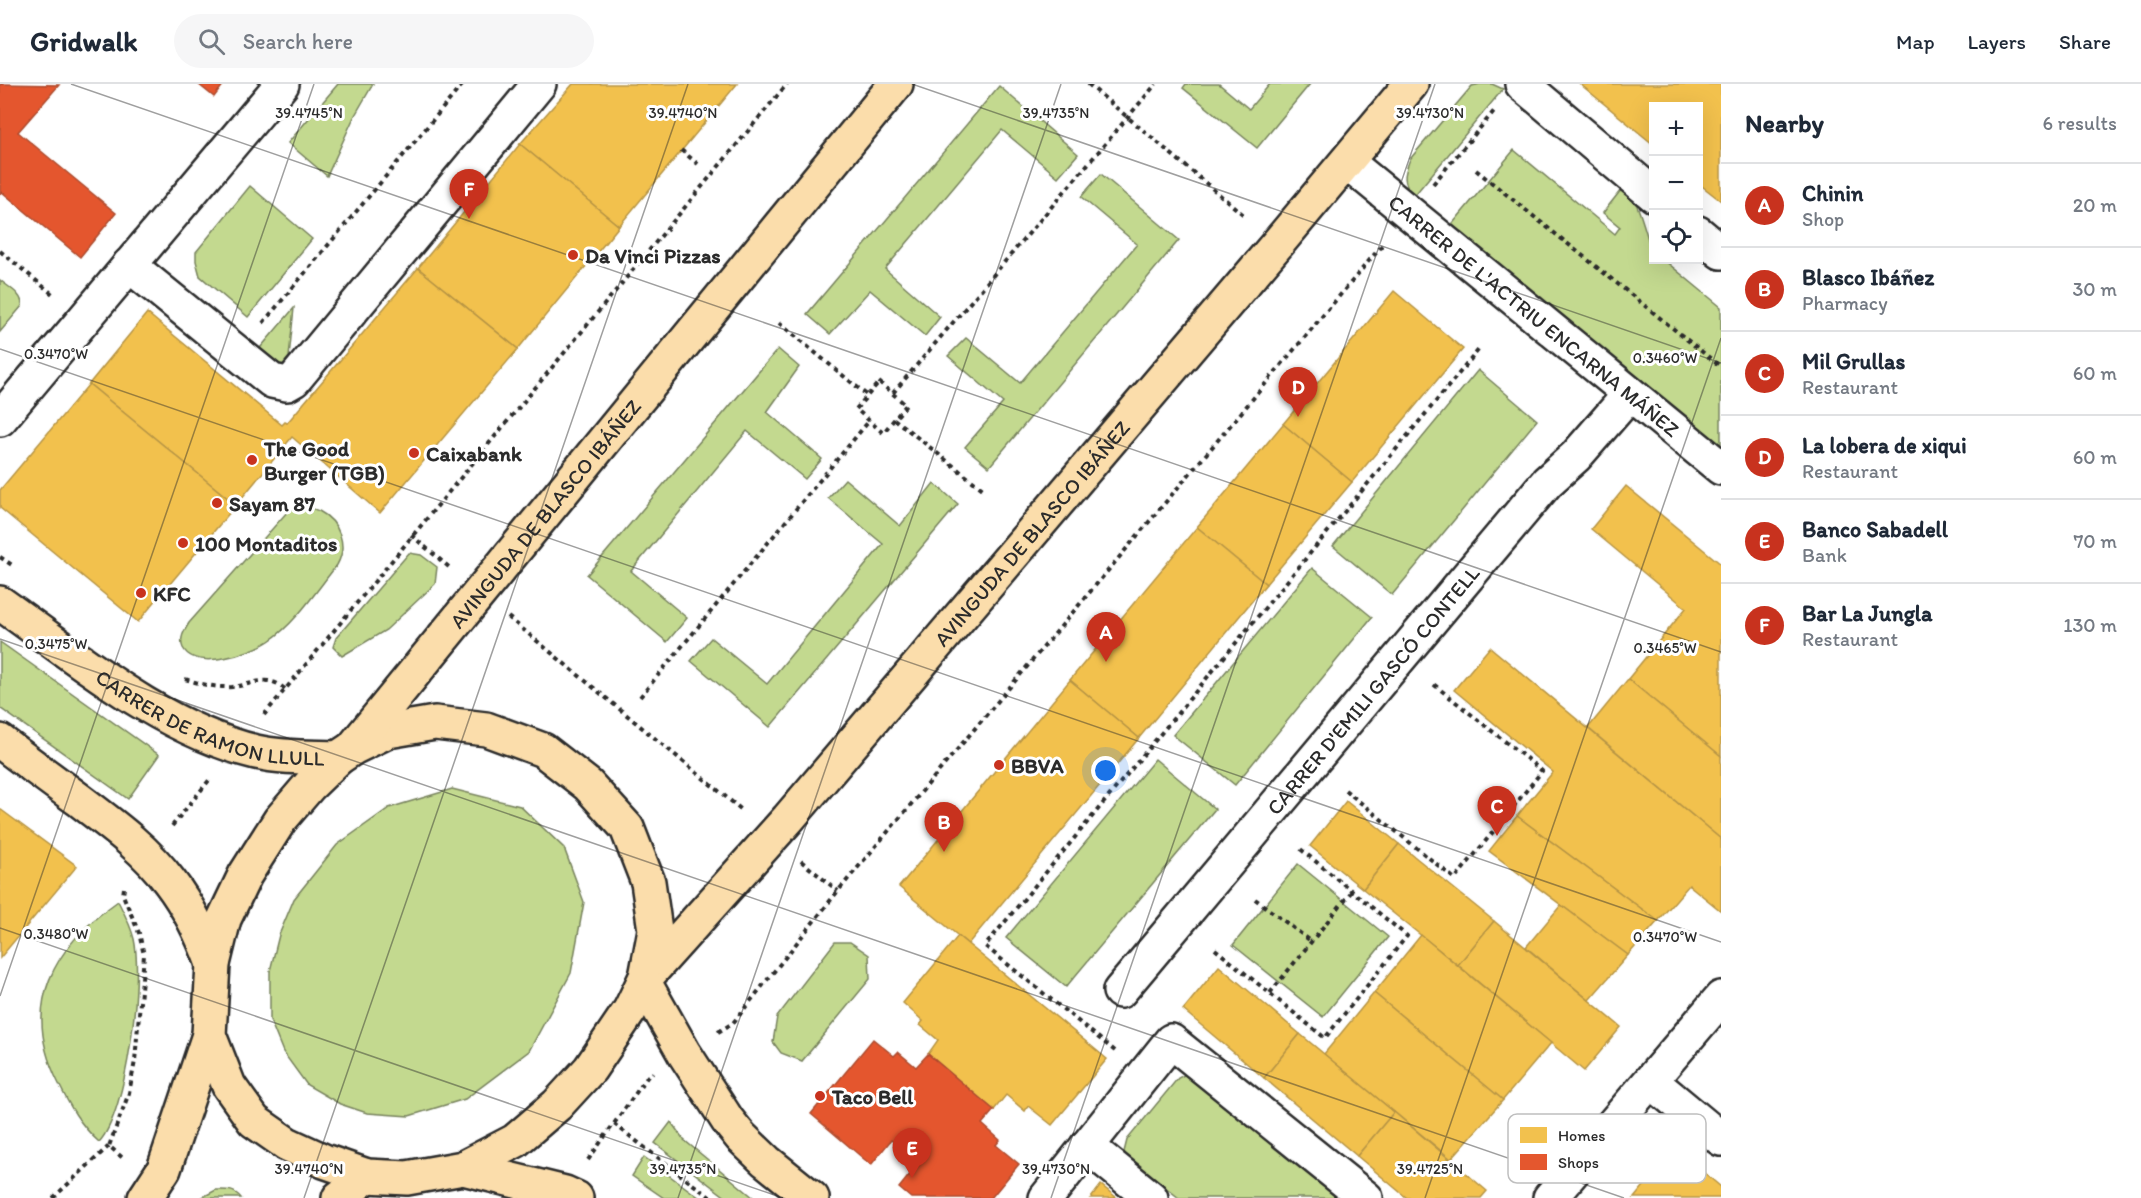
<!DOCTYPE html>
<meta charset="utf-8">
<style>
:root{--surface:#fff;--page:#f6f6f7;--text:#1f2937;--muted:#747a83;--line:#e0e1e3;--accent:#c8321e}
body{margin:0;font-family:Itim,sans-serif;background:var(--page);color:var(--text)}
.controls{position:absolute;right:18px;top:18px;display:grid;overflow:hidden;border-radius:0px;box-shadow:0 6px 24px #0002}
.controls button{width:54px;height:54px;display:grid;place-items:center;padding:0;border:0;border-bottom:2px solid var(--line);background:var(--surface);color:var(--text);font:30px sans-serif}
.you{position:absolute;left:1106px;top:687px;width:21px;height:21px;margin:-15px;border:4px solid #fff;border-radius:50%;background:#1a73e8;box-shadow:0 0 0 9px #1a73e833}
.badge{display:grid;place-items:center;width:39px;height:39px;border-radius:50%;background:var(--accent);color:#fff;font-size:20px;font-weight:700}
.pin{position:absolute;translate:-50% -50px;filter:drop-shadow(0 2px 3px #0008)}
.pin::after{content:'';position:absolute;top:32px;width:21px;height:18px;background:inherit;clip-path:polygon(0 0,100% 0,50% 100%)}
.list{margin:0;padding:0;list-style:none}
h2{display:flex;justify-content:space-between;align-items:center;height:78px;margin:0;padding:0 24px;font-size:26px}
h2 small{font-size:20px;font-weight:400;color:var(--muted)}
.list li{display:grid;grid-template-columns:39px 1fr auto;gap:18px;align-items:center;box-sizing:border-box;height:84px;padding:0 24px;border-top:2px solid var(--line)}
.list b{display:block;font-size:22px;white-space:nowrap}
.list p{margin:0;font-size:20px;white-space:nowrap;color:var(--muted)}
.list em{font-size:20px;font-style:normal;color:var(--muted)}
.icon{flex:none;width:33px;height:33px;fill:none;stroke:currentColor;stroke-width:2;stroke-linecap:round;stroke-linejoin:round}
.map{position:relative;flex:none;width:1721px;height:1114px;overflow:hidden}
header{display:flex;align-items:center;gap:36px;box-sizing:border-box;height:84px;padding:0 30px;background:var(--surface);border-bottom:2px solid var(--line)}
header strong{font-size:28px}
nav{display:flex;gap:33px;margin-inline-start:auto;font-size:21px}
.search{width:420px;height:54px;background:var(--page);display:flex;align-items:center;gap:15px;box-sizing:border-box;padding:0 21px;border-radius:33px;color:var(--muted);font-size:22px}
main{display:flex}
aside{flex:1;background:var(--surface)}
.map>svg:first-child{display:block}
</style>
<header>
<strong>Gridwalk</strong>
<div class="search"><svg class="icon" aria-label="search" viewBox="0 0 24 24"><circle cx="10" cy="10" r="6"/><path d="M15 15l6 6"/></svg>Search here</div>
<nav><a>Map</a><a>Layers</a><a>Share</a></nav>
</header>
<main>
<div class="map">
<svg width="1721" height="1114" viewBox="0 0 1721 1114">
<rect width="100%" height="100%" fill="#fff"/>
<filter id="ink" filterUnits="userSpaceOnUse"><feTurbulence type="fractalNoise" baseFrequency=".0167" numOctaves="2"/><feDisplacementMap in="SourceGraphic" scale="12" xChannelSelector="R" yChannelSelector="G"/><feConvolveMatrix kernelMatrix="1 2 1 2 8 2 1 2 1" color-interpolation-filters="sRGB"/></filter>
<g filter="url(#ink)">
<g fill="#c3d98f" stroke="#77825d" stroke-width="1.5">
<polygon points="338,0 373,0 354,33 327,92 288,59"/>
<polygon points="1186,0 1219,0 1249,25 1270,0 1310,0 1257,64 1183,4"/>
<path d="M1480 0H1492L1503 5 1413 113C1403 97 1403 92 1410 75L1472 2Z"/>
<polygon points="999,2 1078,70 1058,93 1002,46 885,185 940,233 925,252 870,206 830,250 807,230"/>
<path d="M1514 66 1615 150 1620 143 1603 129 1621 106C1626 111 1632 115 1636 120 1639 123 1653 172 1654 176H1664L1721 223V370L1449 144Z"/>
<polygon points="1101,90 1179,156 989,383 965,363 1003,319 948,272 966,254 1020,299 1137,160 1081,113"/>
<polygon points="250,102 312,155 248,233 200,192 196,177 196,168"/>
<path d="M0 196C8 203 23 210 22 222L0 248Z"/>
<polygon points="294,224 289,273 277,288 255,270"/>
<polygon points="778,265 799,283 767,328 822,375 805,395 747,347 631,487 687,534 667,558 587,491"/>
<polygon points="1478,286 1537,336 1392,511 1333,462"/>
<polygon points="845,395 900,442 934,399 958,420 770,643 691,577 711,554 767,600 883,460 828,414"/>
<path d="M300 421C306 423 314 425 319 427 340 438 348 462 337 481 316 507 296 539 269 557 251 569 196 588 183 564 179 555 184 547 189 539L288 427Z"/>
<polygon points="409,469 421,471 437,483 435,500 386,546 342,572 333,563 336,554"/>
<polygon points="1312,484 1372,533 1235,701 1173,651"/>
<polygon points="0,558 159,671 128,715 0,624"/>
<polygon points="1155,675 1215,725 1066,903 1006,854"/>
<polygon points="452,705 520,722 564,764 584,818 571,889 529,967 465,1015 409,1032 367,1029 340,1020 307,1001 283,968 270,936 270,887 279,851 294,815 337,761 389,724"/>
<polygon points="1298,780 1388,853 1323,933 1233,861"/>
<path d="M118 817C124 829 131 842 134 855 143 895 127 1029 99 1058 80 1041 69 1021 58 998 20 921 53 863 118 817Z"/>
<polygon points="835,858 850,858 869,871 870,895 802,977 781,969 773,958 777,933"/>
<polygon points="1188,989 1343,1114 1179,1114 1127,1073 1124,1068 1127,1056 1178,994"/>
<polygon points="671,1038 684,1056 754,1114 727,1114 655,1059"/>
<polygon points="644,1073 700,1114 664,1114 632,1092"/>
<path d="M216 1106C227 1106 234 1105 241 1114H201Z"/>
</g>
<g fill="#f2c14e" stroke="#b69444" stroke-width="1.5">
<polygon points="573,0 737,0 619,142 520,60"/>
<polygon points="1580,0 1721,0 1721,117 1698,99 1698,22 1654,22 1654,61"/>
<polygon points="520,60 619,142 518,265 418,184"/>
<polygon points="418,184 518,265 380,429 292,353 236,421 89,300 147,229 282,341 285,338 287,339"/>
<polygon points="1394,207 1463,265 1352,398 1283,340"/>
<polygon points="89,300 236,421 138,538 0,424 0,406"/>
<polygon points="1283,340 1352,398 1266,500 1197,443"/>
<polygon points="1626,402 1721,480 1721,672 1628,595 1686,524 1591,445"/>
<polygon points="1197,443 1266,500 1139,654 1070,596"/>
<polygon points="1490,563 1721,755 1721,827 1689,801 1658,837 1517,732 1553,688 1454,606"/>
<polygon points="1628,595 1721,672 1721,755 1588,644"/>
<polygon points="1070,596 1139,654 968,860 899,803"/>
<polygon points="1346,717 1399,760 1363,805 1310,762"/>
<polygon points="0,725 77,782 0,874"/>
<polygon points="1517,732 1658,837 1628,871 1489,767"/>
<polygon points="1399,760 1494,837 1458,881 1363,805"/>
<polygon points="1561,821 1628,871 1589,916 1526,863"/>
<polygon points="1494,837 1621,943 1584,987 1458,881"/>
<polygon points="1421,851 1551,959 1503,1016 1374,909"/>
<polygon points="958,852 1107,975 1052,1041 1028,1022 1025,1027 1006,1011 994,1026 928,970 938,956 920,941 923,937 903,919"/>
<polygon points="1219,882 1300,950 1264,994 1183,926"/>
<polygon points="1374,909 1503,1016 1451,1075 1324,970"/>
<polygon points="1300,950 1394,1028 1357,1072 1264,994"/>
<polygon points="1394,1028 1487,1107 1481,1114 1407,1114 1357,1072"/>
<polygon points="1675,1064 1721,1103 1721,1114 1634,1114"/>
<polygon points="1101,1101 1117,1114 1091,1114"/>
</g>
<g fill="#e4572e" stroke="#ac4a2d" stroke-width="1.5">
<polygon points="0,0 59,1 18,48 116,129 80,173 2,108 0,110"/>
<polygon points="198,0 224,0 214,13"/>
<polygon points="873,955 894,972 898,968 916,983 928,970 994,1026 982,1040 1000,1056 996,1061 1019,1080 991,1114 911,1114 899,1104 919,1079 891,1056 871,1081 811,1030"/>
</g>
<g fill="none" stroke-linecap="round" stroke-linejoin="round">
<defs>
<g id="minor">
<polyline points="1522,0 1654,111"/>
<path id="s1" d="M1347 78 1721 384"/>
<polyline points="1698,149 1721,168"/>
<polyline points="129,181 272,297 287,300 294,296 539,0"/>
<polyline points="0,335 282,0"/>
<path id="s2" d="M1120 907 1547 398 1576 372 1630 310"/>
<polyline points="1651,997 1721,1055"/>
<polyline points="1087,1062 1151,1114"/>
<polyline points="1046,1114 1171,957 1366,1114"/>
<polyline points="1550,1114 1721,914"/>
</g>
<g id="major">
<path id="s3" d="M0 519C78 574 161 645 256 668 283 674 311 673 338 674"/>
<polygon points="435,639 486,645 543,666 588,701 627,744 648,798 655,846 646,893 630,926 590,985 557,1021 515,1057 463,1084 407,1094 367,1092 324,1077 287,1060 254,1037 229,1002 209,951 213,880 224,835 245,791 280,736 310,701 338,674 353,664 388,647"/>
<path d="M0 657C26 677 52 696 78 715 111 740 146 765 170 798 189 823 202 850 213 880"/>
<path id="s4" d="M356 660 896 0"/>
<path id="s5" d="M646 893 788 735 1279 158 1411 0"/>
<polyline points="644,898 684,969 728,1037 741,1053 766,1077 812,1114"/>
<polyline points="463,1084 565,1109 576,1114"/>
<polyline points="145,1114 164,1085 209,951"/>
<polyline points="339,1114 367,1092"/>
</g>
</defs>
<use href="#minor" stroke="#2b2b2b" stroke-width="38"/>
<use href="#major" stroke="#2b2b2b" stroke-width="38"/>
<g stroke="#2b2b2b" stroke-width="4" stroke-dasharray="4.5 4.5" stroke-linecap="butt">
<polyline points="1088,0 1245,132"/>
<polyline points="681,66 698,80"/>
<polyline points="1476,86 1721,283"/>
<polyline points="1433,100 1495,26"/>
<polyline points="0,167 55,212"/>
<polyline points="263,239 463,0"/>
<polyline points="779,239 868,312"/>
<polygon points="879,298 906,321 883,349 856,325"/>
<polyline points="893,309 1156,0"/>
<polyline points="894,335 984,406"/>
<polyline points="411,451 450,484"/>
<polyline points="0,473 12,481"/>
<polyline points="508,533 743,727"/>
<path d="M185 595C200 600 216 604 232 603 254 601 266 589 285 605"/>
<polyline points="640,613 869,337"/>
<polyline points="264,631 787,0"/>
<polyline points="1345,706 1455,795 1542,687 1432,599"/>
<polyline points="172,742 211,694"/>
<polyline points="801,777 838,807"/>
<polyline points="124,804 123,811 139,849 144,871 135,977 129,1009 109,1062 124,1075"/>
<polyline points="1255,815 1312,858"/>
<polyline points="1215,865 1325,954 1407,852 1298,763"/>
<polyline points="1270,909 1352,807"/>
<polyline points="718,948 733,939 838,807 1384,159"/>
<polyline points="1115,967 985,862 1480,264"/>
<polyline points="614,1040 711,1114"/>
<polyline points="588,1076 648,992 653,989"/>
<polyline points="53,1114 109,1062"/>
</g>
<use href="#minor" stroke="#fff" stroke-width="33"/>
<use href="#major" stroke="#fbddab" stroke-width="33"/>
</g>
</g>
<path fill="none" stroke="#2b2b2b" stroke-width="1.5" stroke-opacity="0.45" d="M71 0 1721 568M912 0 1721 279M0 265 1721 858M0 555 1624 1114M0 844 783 1114M0 912 314 0M304 1114 688 0M678 1114 1061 0M1051 1114 1435 0M1425 1114 1721 254"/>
<g fill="#c8321e" stroke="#fff" stroke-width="2">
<circle cx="573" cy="171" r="6"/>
<circle cx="414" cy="369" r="6"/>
<circle cx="252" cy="376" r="6"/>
<circle cx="217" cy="419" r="6"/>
<circle cx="183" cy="459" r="6"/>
<circle cx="141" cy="509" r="6"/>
<circle cx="999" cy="681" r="6"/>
<circle cx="820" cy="1012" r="6"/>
</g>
<g text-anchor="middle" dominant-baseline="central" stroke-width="6" stroke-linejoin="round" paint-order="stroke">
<g font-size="21" font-weight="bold" fill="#2b2b2b" stroke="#fff" text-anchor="start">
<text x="585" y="171">Da Vinci Pizzas</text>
<text x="264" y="364">The Good<tspan x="264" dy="24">Burger (TGB)</tspan></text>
<text x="426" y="369">Caixabank</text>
<text x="229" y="419">Sayam 87</text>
<text x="195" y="459">100 Montaditos</text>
<text x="153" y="509">KFC</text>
<text x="1011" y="681">BBVA</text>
<text x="832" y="1012">Taco Bell</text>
</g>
<g font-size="21" fill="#2b2b2b" stroke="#fff">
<text stroke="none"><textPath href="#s1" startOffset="242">CARRER DE L'ACTRIU ENCARNA MÁÑEZ</textPath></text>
<text stroke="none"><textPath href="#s4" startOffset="298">AVINGUDA DE BLASCO IBÁÑEZ</textPath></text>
<text stroke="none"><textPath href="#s5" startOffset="588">AVINGUDA DE BLASCO IBÁÑEZ</textPath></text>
<text stroke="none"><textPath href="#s2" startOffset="393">CARRER D'EMILI GASCÓ CONTELL</textPath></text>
<text stroke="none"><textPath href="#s3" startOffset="244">CARRER DE RAMON LLULL</textPath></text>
</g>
</g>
<rect x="1508" y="1030" width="198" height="69" rx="9" fill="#fff" stroke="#bfbfbf" stroke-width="1.5"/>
<rect x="1520" y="1043" width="27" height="16" fill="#f2c14e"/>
<rect x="1520" y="1070" width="27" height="16" fill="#e4572e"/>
<g font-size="16" fill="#2b2b2b">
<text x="1558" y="1057">Homes</text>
<text x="1558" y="1084">Shops</text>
</g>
<g font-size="15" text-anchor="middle" fill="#2b2b2b" stroke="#fff" stroke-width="6" stroke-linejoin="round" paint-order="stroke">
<text x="309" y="34">39.4745°N</text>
<text x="683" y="34">39.4740°N</text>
<text x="1056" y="34">39.4735°N</text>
<text x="1430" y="34">39.4730°N</text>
<text x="56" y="275">0.3470°W</text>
<text x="1665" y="279">0.3460°W</text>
<text x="56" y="565">0.3475°W</text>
<text x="1665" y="569">0.3465°W</text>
<text x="56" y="855">0.3480°W</text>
<text x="1665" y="858">0.3470°W</text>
<text x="309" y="1090">39.4740°N</text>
<text x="683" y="1090">39.4735°N</text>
<text x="1056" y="1090">39.4730°N</text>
<text x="1430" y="1090">39.4725°N</text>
</g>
</svg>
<div class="controls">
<button>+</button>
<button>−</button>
<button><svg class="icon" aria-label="locate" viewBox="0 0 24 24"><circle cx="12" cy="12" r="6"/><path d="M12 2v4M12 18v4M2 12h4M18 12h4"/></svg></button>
</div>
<div class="you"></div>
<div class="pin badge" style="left:1106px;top:578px">A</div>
<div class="pin badge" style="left:944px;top:768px">B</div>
<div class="pin badge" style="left:1497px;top:752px">C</div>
<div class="pin badge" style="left:1298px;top:333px">D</div>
<div class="pin badge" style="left:912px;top:1094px">E</div>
<div class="pin badge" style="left:469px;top:135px">F</div>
</div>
<aside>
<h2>Nearby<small>6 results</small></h2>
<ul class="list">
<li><span class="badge">A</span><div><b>Chinin</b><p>Shop</p></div><em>20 m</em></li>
<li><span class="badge">B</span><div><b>Blasco Ibáñez</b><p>Pharmacy</p></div><em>30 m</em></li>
<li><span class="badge">C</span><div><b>Mil Grullas</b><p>Restaurant</p></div><em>60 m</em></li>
<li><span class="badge">D</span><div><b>La lobera de xiqui</b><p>Restaurant</p></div><em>60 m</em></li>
<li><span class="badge">E</span><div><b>Banco Sabadell</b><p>Bank</p></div><em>70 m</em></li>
<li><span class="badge">F</span><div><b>Bar La Jungla</b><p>Restaurant</p></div><em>130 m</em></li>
</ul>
</aside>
</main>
